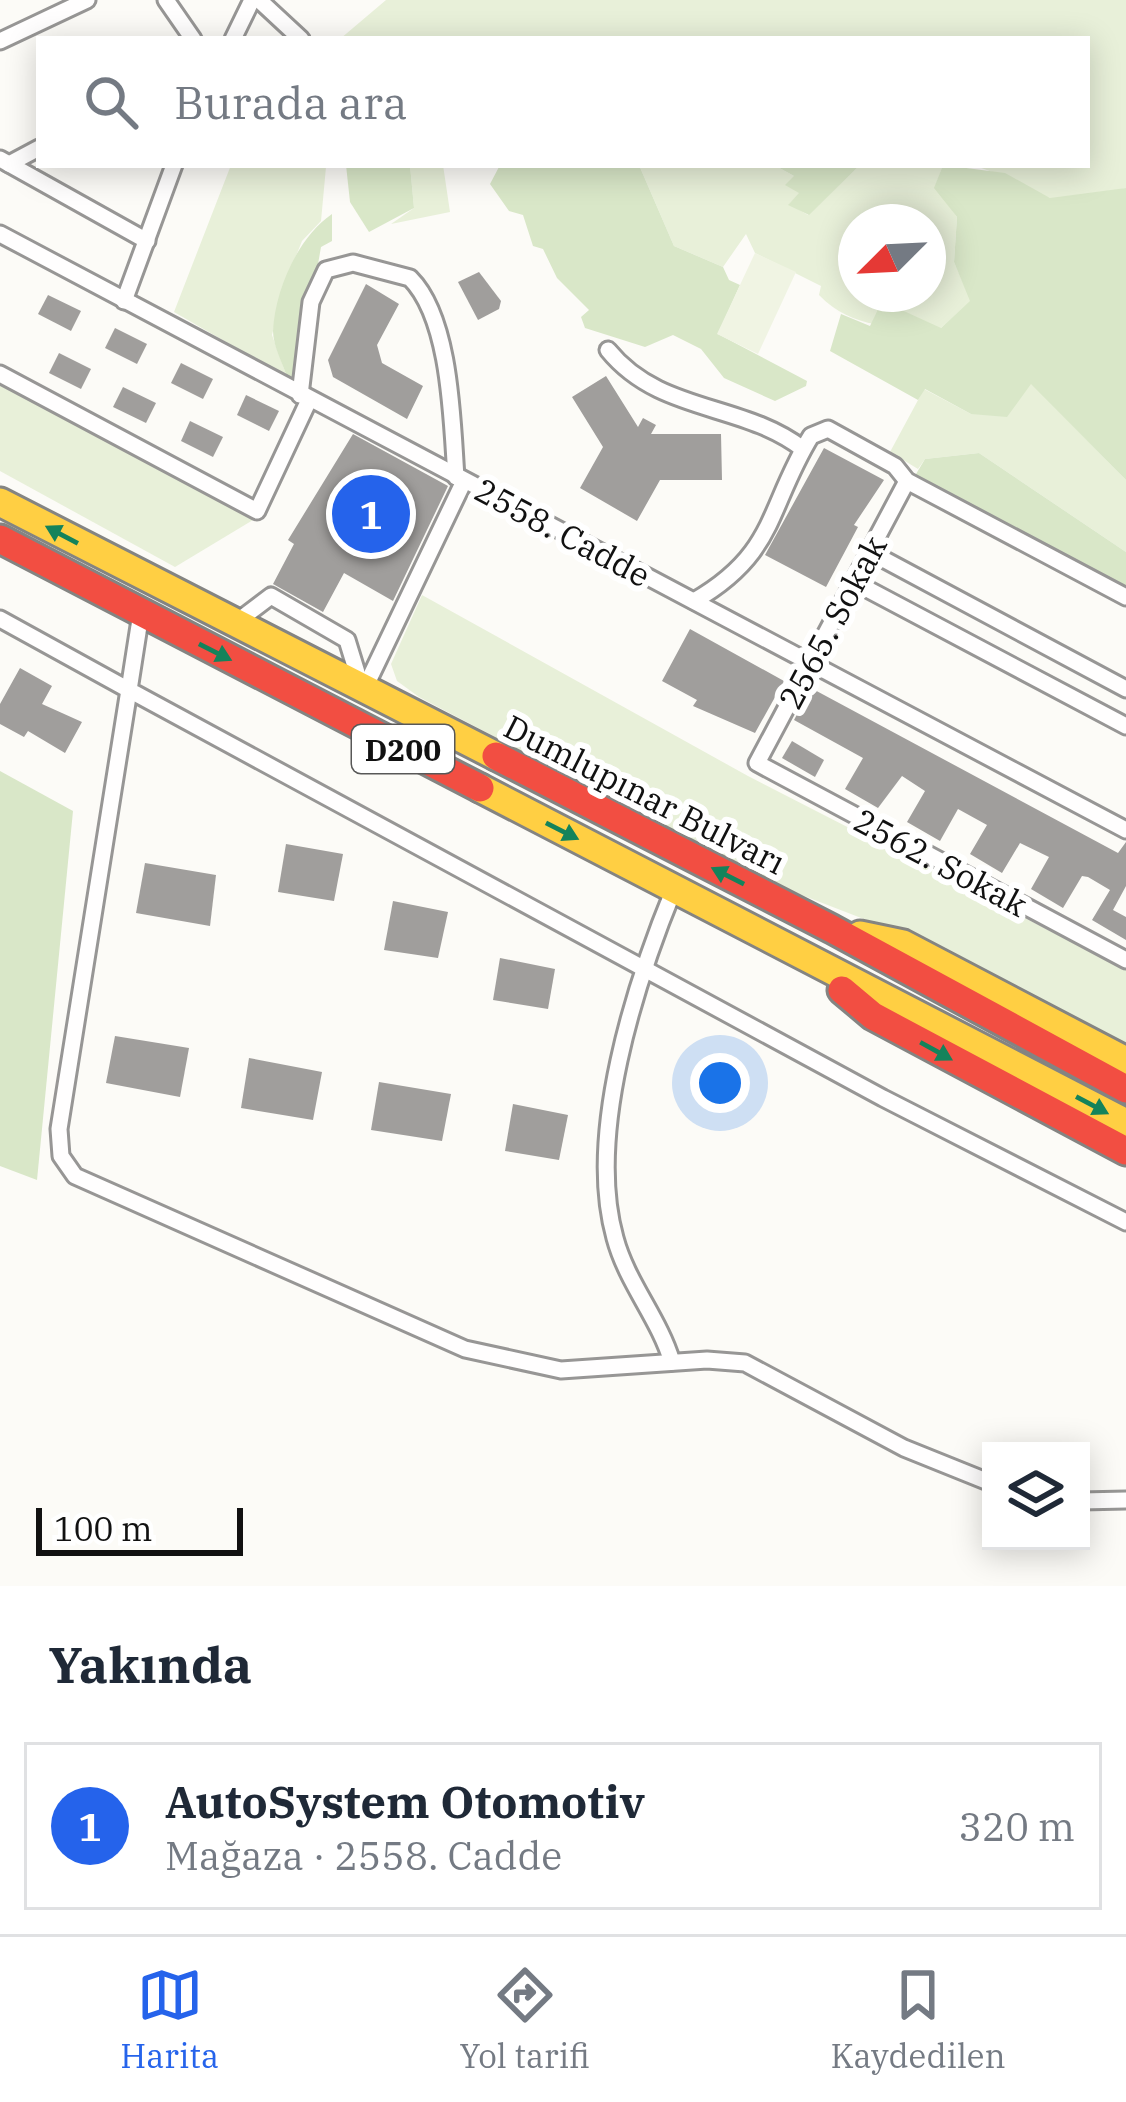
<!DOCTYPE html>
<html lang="tr">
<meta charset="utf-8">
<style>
:root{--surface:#fff;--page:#f2f2f3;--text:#1f2937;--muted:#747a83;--line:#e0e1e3;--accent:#2563eb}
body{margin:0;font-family:"IBM Plex Serif",serif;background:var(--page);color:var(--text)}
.controls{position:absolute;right:36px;bottom:36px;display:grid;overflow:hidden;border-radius:0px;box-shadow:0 6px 30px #0003}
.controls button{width:108px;height:108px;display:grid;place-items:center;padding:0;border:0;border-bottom:3px solid var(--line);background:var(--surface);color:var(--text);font:60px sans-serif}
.compass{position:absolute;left:838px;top:204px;width:108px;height:108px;border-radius:50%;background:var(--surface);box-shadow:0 6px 30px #0003;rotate:246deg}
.scale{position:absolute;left:36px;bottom:30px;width:207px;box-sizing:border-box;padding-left:12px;border:6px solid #111;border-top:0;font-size:33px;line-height:42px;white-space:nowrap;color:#111;-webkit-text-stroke:9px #fff;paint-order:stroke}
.you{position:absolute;left:720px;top:1083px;width:42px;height:42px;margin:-30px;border:9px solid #fff;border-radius:50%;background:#1a73e8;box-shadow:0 0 0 18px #1a73e833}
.badge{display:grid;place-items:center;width:78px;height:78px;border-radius:50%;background:var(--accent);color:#fff;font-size:39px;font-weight:700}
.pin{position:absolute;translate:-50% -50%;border:6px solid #fff;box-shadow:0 3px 12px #0006}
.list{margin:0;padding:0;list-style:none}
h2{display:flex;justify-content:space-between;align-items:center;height:156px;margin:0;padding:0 48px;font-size:51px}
h2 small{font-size:39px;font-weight:400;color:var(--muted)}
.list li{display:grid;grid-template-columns:78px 1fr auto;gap:36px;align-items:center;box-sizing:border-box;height:168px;margin:0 24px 24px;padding:0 24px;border:3px solid var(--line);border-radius:0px}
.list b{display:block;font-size:45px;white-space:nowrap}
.list p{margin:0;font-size:39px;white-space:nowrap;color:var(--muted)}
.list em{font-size:39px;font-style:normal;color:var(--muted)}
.icon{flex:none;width:66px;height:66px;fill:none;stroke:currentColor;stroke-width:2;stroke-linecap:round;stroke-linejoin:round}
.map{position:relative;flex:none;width:1126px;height:1586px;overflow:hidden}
.search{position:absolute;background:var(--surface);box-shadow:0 6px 30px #0003;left:36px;right:36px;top:36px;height:132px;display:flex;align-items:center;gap:30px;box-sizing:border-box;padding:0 42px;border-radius:0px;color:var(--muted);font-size:45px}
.sheet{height:348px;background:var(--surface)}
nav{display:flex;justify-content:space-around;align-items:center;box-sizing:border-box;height:168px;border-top:3px solid var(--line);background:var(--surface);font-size:33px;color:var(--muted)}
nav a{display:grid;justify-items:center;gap:6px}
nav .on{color:var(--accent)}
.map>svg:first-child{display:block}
</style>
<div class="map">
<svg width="1126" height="1586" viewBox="0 0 1126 1586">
<rect width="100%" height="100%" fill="#fcfbf7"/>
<g fill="#e8f0d9" fill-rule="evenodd">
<path d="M386 0H1126V188C1104 193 1073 205 1050 198 1024 191 1003 173 971 165H1087V39H340Z"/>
<polygon points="231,165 346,165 326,167 321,221 302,241 284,286 272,335 287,377 174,312"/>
<polygon points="410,165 443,165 450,212 391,224 414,208"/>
<path d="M639 165H774L794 176 800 193 789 204 808 215 860 165H943L935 187 957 217 954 262 971 301 941 328C895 327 853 330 819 295L821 286 755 253 746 234 723 267 674 246ZM856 222H928V294H856Z"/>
<polygon points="1031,383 1126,480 1126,552 979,453 925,459 918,469 890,452 924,389 971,414"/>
<polygon points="0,384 197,484 253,520 175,567 0,471"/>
<polygon points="422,595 748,776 1126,970 1126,1049 900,933 781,887 419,697 397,681 391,664"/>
</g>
<g fill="#d9e7c8">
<polygon points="346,165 410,165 414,208 369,232 350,202"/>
<polygon points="500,165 639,165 674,246 723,267 729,280 740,285 718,334 807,381 806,386 775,401 724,378 701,349 673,335 645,347 585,328 581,317 589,310 557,278 543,249 533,246 523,215 509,211 490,184"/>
<polygon points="774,165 860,165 809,215 788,205 799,193 785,185 794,176"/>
<polygon points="943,165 1005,173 1050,198 1126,188 1126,480 1031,384 1007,417 971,414 925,389 918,400 830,351 841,314 870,326 882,301 941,328 970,301 954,262 957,217 934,188"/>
<path d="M332 214V241L321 247 298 379 287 377C283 364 273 346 273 331 275 290 298 237 332 214Z"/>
<polygon points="979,453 1126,552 1126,588 913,479 925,459"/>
<polygon points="0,771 73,811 37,1180 0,1166"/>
</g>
<polygon fill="#f0f4e3" points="755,253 796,272 758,354 717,334"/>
<g fill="#a09e9c">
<polygon points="479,272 501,301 499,309 478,320 458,282"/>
<polygon points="366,284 399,304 377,345 382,363 423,386 407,419 333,377 328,360"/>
<polygon points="48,295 81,311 71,331 38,314"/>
<polygon points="115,328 147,344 137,364 105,348"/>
<polygon points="59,353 91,369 81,389 49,373"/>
<polygon points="181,363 213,379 203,399 171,383"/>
<polygon points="606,376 638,427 643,418 656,425 651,434 721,434 722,480 660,480 637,521 580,488 603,447 572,397"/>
<polygon points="123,387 156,403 146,423 113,407"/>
<polygon points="246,395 279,411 269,431 237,415"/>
<polygon points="190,421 223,437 213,457 181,441"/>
<polygon points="353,434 448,486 393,601 344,573 323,612 273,584 294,544 288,540"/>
<polygon points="824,448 884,480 854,525 858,527 826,587 765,555"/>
<polygon points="690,629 784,681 755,733 693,706 697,700 662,681"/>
<polygon points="20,668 52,686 42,704 82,722 65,753 28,731 24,737 0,724 0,704"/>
<polygon points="811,688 1118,853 1126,842 1126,886 1113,910 1126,917 1126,940 1092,920 1110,890 1088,877 1082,876 1063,908 1031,889 1049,857 1020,843 1002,873 970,854 987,825 958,809 940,841 907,822 925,791 902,776 878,808 845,789 863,758 794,720"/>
<polygon points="792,741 824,760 815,777 782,758"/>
<polygon points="286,844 343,854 334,901 278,892"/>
<polygon points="145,863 216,875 210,926 136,913"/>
<polygon points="393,901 448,912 438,958 384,950"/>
<polygon points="500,958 555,969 548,1009 493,1000"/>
<polygon points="115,1036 189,1048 180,1097 106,1083"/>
<polygon points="249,1058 322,1072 313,1120 241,1108"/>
<polygon points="379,1082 451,1094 442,1141 371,1130"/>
<polygon points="513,1104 568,1115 559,1160 505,1151"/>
</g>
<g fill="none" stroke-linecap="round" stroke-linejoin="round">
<defs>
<g id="street">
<polyline points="166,0 193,39"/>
<polyline points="259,0 301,39"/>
<polyline points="233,39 252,0"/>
<polyline points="0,41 87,0"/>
<polyline points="0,159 147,241"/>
<polyline points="9,164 39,148"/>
<polyline points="0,234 1126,830"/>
<polyline points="124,301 174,165"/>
<path d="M608 350C660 414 742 402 803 449"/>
<polyline points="0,374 257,511 309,400"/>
<path d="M300 395 311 302 326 270 353 263 410 278C451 319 452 422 456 477"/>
<polyline points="907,481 757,763 1126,960"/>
<polyline points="870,552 1126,689"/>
<polyline points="854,582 1126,726"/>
<path d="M694 601C777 553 767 508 811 436L828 429 895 466 907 481 1126 597"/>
<polyline points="141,613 129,690 883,1098 1126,1222"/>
<polyline points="0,619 129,690 59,1129 61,1156 75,1176 465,1349 561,1370 707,1360 745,1363 904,1448 991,1483"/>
<polyline points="234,624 271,596 347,640 362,689"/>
<polyline points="363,692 464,481"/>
<path d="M672 1362C659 1318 627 1283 615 1238 586 1135 635 984 674 889"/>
<polyline points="1081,1501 1126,1500"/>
</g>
<g id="slow">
<polyline points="0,502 496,756"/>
<polyline points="480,788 1126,1123"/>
<polyline points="860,935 903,944 1126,1061"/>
</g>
<g id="jam">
<polyline points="0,539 480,788"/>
<polyline points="496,756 832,929 1126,1089"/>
<polyline points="842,990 873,1016 1126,1151"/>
</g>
</defs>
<use href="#street" stroke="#979695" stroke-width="21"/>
<use href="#slow" stroke="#848482" stroke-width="33"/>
<use href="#jam" stroke="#848482" stroke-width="33"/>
<use href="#street" stroke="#fffefe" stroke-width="15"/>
<use href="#slow" stroke="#ffcf43" stroke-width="27"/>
<use href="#jam" stroke="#f24e42" stroke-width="27"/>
</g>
<defs><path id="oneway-solid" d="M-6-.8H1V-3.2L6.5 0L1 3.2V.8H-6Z" transform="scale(3)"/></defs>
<g fill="#14835b">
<use href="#oneway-solid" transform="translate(62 535) rotate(-152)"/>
<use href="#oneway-solid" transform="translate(215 652) rotate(27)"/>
<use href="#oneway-solid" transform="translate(562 831) rotate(27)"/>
<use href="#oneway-solid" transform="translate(728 876) rotate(-153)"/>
<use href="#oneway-solid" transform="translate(936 1051) rotate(29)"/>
<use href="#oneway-solid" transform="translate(1092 1105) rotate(28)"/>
</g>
<g text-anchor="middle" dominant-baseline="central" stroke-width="12" stroke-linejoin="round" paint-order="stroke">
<rect fill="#fff" stroke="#585858" stroke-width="3" x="352" y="725" width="102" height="48" rx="9"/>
<g font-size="30" font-weight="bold" fill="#111">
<text x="403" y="749">D200</text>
</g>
<g font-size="33" fill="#111" stroke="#fff">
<text transform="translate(563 532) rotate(28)">2558. Cadde</text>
<text transform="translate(832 622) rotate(-62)">2565. Sokak</text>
<text transform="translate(645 794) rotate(27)">Dumlupınar Bulvarı</text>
<text transform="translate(941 862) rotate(28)">2562. Sokak</text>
</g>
</g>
</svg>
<div class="controls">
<button><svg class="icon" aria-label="layers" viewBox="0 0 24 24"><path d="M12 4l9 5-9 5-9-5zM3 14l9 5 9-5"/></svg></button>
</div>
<svg class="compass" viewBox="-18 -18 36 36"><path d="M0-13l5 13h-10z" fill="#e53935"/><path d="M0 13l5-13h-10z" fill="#747a83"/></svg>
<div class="scale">100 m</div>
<div class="you"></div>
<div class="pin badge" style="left:371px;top:514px">1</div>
<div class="search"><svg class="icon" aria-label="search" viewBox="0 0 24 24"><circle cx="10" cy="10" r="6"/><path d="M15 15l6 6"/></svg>Burada ara</div>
</div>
<section class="sheet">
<h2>Yakında<small></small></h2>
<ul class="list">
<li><span class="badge">1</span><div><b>AutoSystem Otomotiv</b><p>Mağaza · 2558. Cadde</p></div><em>320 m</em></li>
</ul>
</section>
<nav>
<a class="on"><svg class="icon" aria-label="map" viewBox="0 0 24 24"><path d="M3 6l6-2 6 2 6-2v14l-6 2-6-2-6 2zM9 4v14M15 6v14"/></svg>Harita</a>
<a><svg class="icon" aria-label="directions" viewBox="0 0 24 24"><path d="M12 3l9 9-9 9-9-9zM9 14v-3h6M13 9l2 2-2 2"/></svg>Yol tarifi</a>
<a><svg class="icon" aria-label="saved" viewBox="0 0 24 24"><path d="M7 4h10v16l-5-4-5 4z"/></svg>Kaydedilen</a>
</nav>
